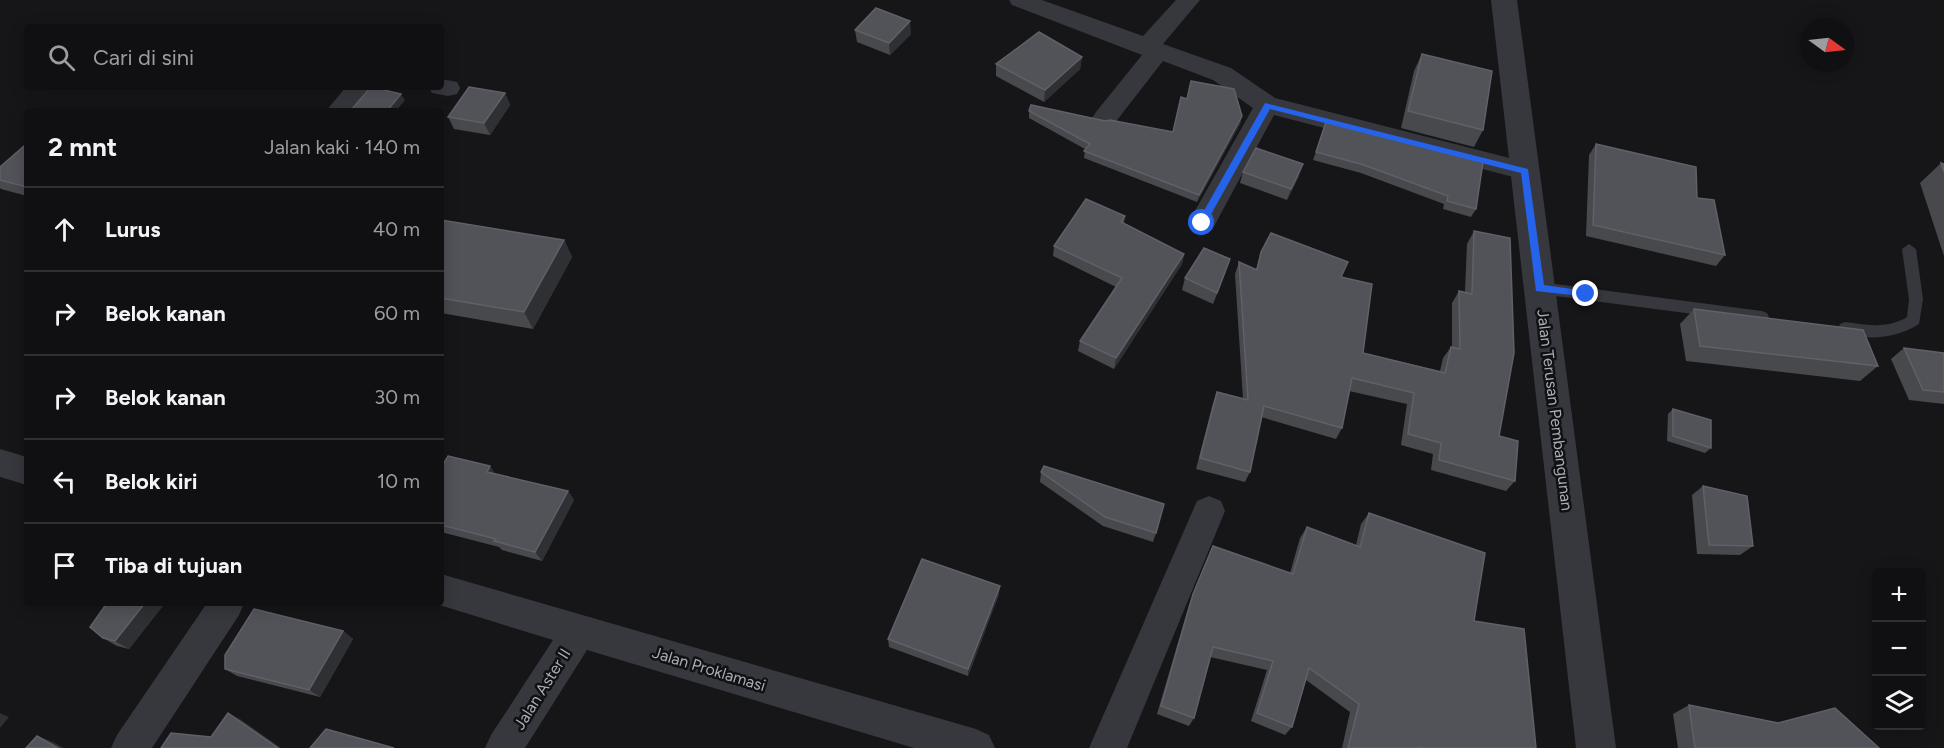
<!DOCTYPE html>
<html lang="id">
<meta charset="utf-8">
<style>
:root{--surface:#101012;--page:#19191b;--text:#f1f3f6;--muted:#9c9d9f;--line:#303032}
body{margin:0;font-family:Figtree,sans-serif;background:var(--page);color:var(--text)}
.controls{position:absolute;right:18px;bottom:18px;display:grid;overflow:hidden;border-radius:6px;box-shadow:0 3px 15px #0003}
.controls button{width:54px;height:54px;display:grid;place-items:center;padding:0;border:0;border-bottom:2px solid var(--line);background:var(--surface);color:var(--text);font:30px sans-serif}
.compass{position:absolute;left:1800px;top:18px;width:54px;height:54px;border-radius:50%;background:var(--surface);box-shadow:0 3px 15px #0003;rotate:105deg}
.stop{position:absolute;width:18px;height:18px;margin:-14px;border:4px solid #2563eb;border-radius:50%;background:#fff}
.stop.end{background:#2563eb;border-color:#fff;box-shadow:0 2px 6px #0008}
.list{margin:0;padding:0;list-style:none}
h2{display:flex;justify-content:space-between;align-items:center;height:78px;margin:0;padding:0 24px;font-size:26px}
h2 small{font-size:20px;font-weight:400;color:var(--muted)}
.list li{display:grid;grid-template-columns:39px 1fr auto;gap:18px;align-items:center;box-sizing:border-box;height:84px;padding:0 24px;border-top:2px solid var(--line)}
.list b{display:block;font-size:22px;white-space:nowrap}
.list em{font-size:20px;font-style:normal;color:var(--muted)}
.icon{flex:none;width:33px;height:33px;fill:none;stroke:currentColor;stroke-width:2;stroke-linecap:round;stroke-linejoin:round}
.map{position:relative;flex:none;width:1944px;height:748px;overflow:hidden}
.search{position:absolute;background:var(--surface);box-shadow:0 3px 15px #0003;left:24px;top:24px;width:420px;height:66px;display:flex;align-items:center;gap:15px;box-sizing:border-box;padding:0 21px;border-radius:6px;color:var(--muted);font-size:22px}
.panel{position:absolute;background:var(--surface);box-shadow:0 3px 15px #0003;left:24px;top:108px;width:420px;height:498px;border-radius:6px}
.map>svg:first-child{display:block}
</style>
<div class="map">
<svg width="1944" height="748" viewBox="0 0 1944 748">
<rect width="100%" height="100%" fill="#161618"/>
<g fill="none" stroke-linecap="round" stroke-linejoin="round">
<g fill="#37383d" fill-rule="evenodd">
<path d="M1909 244 1916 249 1923 299 1919 324C1895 339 1867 341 1840 332L1838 328 1840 324 1845 322C1867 325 1887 329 1907 317L1909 299 1902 249Z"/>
<polygon points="1540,282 1762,311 1767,313 1769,317 1767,321 1762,323 1540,294 1535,292 1533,288 1535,284"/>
</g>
<g fill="#37383d" fill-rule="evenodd">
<polygon points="1009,0 1042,0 1143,36 1176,0 1200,0 1163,44 1231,68 1275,98 1525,162 1534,164 1538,171 1534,178 1525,180 1274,115 1212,230 1202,233 1192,230 1188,223 1253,108 1213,80 1163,61 1114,124 1105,127 1096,124 1092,118 1096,112 1142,55 1012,5"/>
<polygon points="441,79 457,82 460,88 457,94 448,96 432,93 429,87 441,87"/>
<polygon points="346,87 372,87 353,111 326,111"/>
<polygon points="0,449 27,457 27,485 0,477"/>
<polygon points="1209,496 1221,501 1225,511 1127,748 1089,748 1197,501"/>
<polygon points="441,574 976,729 989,735 995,748 914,748 587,650 525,748 485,748 491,735 553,640 433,603 441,603"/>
<polygon points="207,603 244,603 239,615 152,748 111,748 117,735"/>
</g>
<polygon fill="#37383d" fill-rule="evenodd" points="1491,0 1517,0 1616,748 1576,748"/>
</g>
<g fill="#47494d">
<polygon points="855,30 911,34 890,55 857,42"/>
<polygon points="1422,54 1483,130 1474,147 1401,128 1414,71"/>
<polygon points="1082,57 1080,69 1044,102 996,76 996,64"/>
<polygon points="505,93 510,105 490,135 454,129 448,117"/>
<polygon points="1029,111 1173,132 1242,116 1240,124 1197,202 1084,158 1085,149 1029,118"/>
<polygon points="1326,122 1476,209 1471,217 1443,209 1444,204 1361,173 1313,160"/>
<polygon points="1596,144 1697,198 1725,255 1716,266 1586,236 1589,155"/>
<polygon points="27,147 27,196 1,189 0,188 0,167"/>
<polygon points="1941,163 1944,164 1944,256 1920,183"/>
<polygon points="1243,172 1299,176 1287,200 1240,183"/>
<polygon points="1125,216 1124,223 1184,254 1182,264 1114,369 1078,351 1080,341 1116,287 1053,256 1054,246"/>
<polygon points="441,220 564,240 572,257 533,329 441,313"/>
<polygon points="1474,231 1499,436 1515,481 1506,491 1431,470 1433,454 1401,445 1407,404 1349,391 1342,428 1336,439 1261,417 1250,472 1245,482 1196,469 1213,403 1217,392 1243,399 1235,274 1239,262 1256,269 1261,252 1341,277 1363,353 1440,371 1443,358 1451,347 1452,347 1452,303 1459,291 1465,292 1467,244"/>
<polygon points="1226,271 1213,304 1182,290 1185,278"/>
<polygon points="1694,309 1878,366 1860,381 1686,361 1680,324"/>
<polygon points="1904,348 1944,353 1944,404 1909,400 1891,359"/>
<polygon points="1673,409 1711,448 1705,453 1667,441 1668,414"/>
<polygon points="441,468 495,474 568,491 574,500 542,561 502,550 499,547 441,532"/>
<polygon points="1041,472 1156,533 1153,542 1103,526 1040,482"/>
<polygon points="1703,486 1753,546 1740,555 1697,554 1692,495"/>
<polygon points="1369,513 1474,621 1536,748 1342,748 1350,712 1306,680 1292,727 1285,735 1251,721 1267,670 1210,657 1194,718 1189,726 1157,714 1189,605 1213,546 1290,573 1300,538 1307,527 1356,545 1361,524"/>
<polygon points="999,594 968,676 889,647 888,639"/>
<polygon points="107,603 165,603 129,649 117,646 103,638"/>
<polygon points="343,631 353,639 320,697 237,676 225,669"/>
<polygon points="1689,705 1879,748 1678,748 1673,714"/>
</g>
<g fill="#2f3033">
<polygon points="910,21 911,34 890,55 889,43"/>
<polygon points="1082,57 1080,69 1044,102 1045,90"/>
<polygon points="505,93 510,105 490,135 484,123"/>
<polygon points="401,94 405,100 396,111 387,111"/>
<polygon points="1242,116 1240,124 1197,202 1199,195"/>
<polygon points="1303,164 1299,176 1287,200 1291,189"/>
<polygon points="564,240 572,257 533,329 524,312"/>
<polygon points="1184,254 1182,264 1114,369 1116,358"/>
<polygon points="490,466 497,476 487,472"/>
<polygon points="568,491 574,500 542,561 535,552"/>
<polygon points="1000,586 999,594 968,676 968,669"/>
<polygon points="145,603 165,603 129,649 115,641"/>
<polygon points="343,631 353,639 320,697 309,690"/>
<polygon points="0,713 9,717 0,728"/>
<polygon points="228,713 240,719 281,748 278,748"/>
<polygon points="37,736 53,742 64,748 58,748"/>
</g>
<g fill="#525359" stroke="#5f6168" stroke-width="1.5">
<polygon points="876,8 910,21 889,43 855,30"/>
<polygon points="1039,32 1082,57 1045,90 996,64"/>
<polygon points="1422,54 1492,71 1483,130 1408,111"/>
<polygon points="1191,81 1234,89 1242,116 1199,195 1084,151 1090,144 1029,111 1031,105 1105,121 1110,120 1173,132 1181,97 1187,99"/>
<polygon points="371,87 401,94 387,111 375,110 374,111 356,111 351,110"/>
<polygon points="469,87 505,93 484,123 448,117"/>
<polygon points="1326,122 1483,162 1476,209 1447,201 1448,196 1364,165 1316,152"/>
<polygon points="1596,144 1696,167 1697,198 1714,200 1725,255 1593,225"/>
<polygon points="24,146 27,147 27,187 0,180 0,167"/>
<polygon points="1256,148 1303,164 1291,189 1243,172"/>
<polygon points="1941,163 1944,164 1944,172"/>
<polygon points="1086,199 1125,216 1121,222 1184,254 1116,358 1080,341 1122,278 1054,246"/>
<polygon points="441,220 564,240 524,312 441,298"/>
<polygon points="1474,231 1510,238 1514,353 1499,436 1518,441 1515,481 1439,460 1441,443 1408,434 1414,393 1352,378 1342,428 1264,406 1250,472 1200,458 1217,392 1248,400 1239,262 1257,270 1261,252 1271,233 1348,262 1341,277 1372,284 1363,353 1445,373 1451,347 1460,349 1459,291 1472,294"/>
<polygon points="1204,248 1230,259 1217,293 1185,278"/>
<polygon points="1694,309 1863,330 1878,366 1700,346"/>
<polygon points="1904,348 1944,353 1944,392 1923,390"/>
<polygon points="1673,409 1711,420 1711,448 1673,436"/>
<polygon points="448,456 490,466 487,472 568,491 535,552 494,541 496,539 441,525 441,468"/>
<polygon points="1044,466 1164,504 1156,533 1105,517 1041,472"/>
<polygon points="1703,486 1747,496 1753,546 1709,545"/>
<polygon points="1369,513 1485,553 1474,621 1524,629 1536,748 1424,748 1418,747 1418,748 1348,748 1359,704 1309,668 1292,727 1257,713 1273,661 1213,647 1194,718 1161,706 1193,594 1213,546 1293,574 1307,527 1360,547"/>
<polygon points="922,559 1000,586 968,669 888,639"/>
<polygon points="107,603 145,603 115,641 103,638 90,627"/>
<polygon points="254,609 343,631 309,690 225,669 225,655"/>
<polygon points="1689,705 1778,723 1835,708 1879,748 1695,748"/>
<polygon points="228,713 278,748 161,748 171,733 211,737"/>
<polygon points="326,729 394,748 310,748"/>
<polygon points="37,736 58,748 26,748"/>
</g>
<polygon fill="#2563eb" points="1265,103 1528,169 1544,285 1586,291 1590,294 1589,297 1536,291 1521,173 1270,109 1205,225 1199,225 1197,223"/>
<g text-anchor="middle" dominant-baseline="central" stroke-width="5" stroke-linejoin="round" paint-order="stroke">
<g font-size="16" fill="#a8adb8" stroke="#111113">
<text transform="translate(1555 410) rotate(83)">Jalan Terusan Pembangunan</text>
<text transform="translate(709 669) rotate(17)">Jalan Proklamasi</text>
<text transform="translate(542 689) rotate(-58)">Jalan Aster II</text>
</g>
</g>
</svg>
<div class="controls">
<button>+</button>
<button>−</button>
<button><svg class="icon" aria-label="layers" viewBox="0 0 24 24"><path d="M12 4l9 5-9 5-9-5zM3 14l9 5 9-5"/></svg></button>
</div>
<svg class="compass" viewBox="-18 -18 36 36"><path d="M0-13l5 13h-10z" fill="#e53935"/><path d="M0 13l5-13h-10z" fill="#9c9d9f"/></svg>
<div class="stop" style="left:1202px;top:223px"></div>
<div class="stop end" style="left:1586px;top:294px"></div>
<div class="search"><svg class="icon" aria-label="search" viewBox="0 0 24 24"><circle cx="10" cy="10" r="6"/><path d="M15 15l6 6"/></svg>Cari di sini</div>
<section class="panel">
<h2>2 mnt<small>Jalan kaki · 140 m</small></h2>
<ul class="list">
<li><svg class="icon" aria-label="ahead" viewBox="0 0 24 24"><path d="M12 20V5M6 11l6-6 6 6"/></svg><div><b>Lurus</b></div><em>40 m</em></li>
<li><svg class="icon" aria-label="right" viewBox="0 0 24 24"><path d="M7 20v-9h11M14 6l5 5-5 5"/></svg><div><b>Belok kanan</b></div><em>60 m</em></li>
<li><svg class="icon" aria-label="right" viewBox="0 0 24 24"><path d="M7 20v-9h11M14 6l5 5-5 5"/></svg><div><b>Belok kanan</b></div><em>30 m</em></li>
<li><svg class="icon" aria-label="left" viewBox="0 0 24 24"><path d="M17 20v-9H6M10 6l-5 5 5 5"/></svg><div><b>Belok kiri</b></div><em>10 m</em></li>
<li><svg class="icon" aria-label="arrive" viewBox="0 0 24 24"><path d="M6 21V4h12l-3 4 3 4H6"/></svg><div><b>Tiba di tujuan</b></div></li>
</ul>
</section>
</div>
